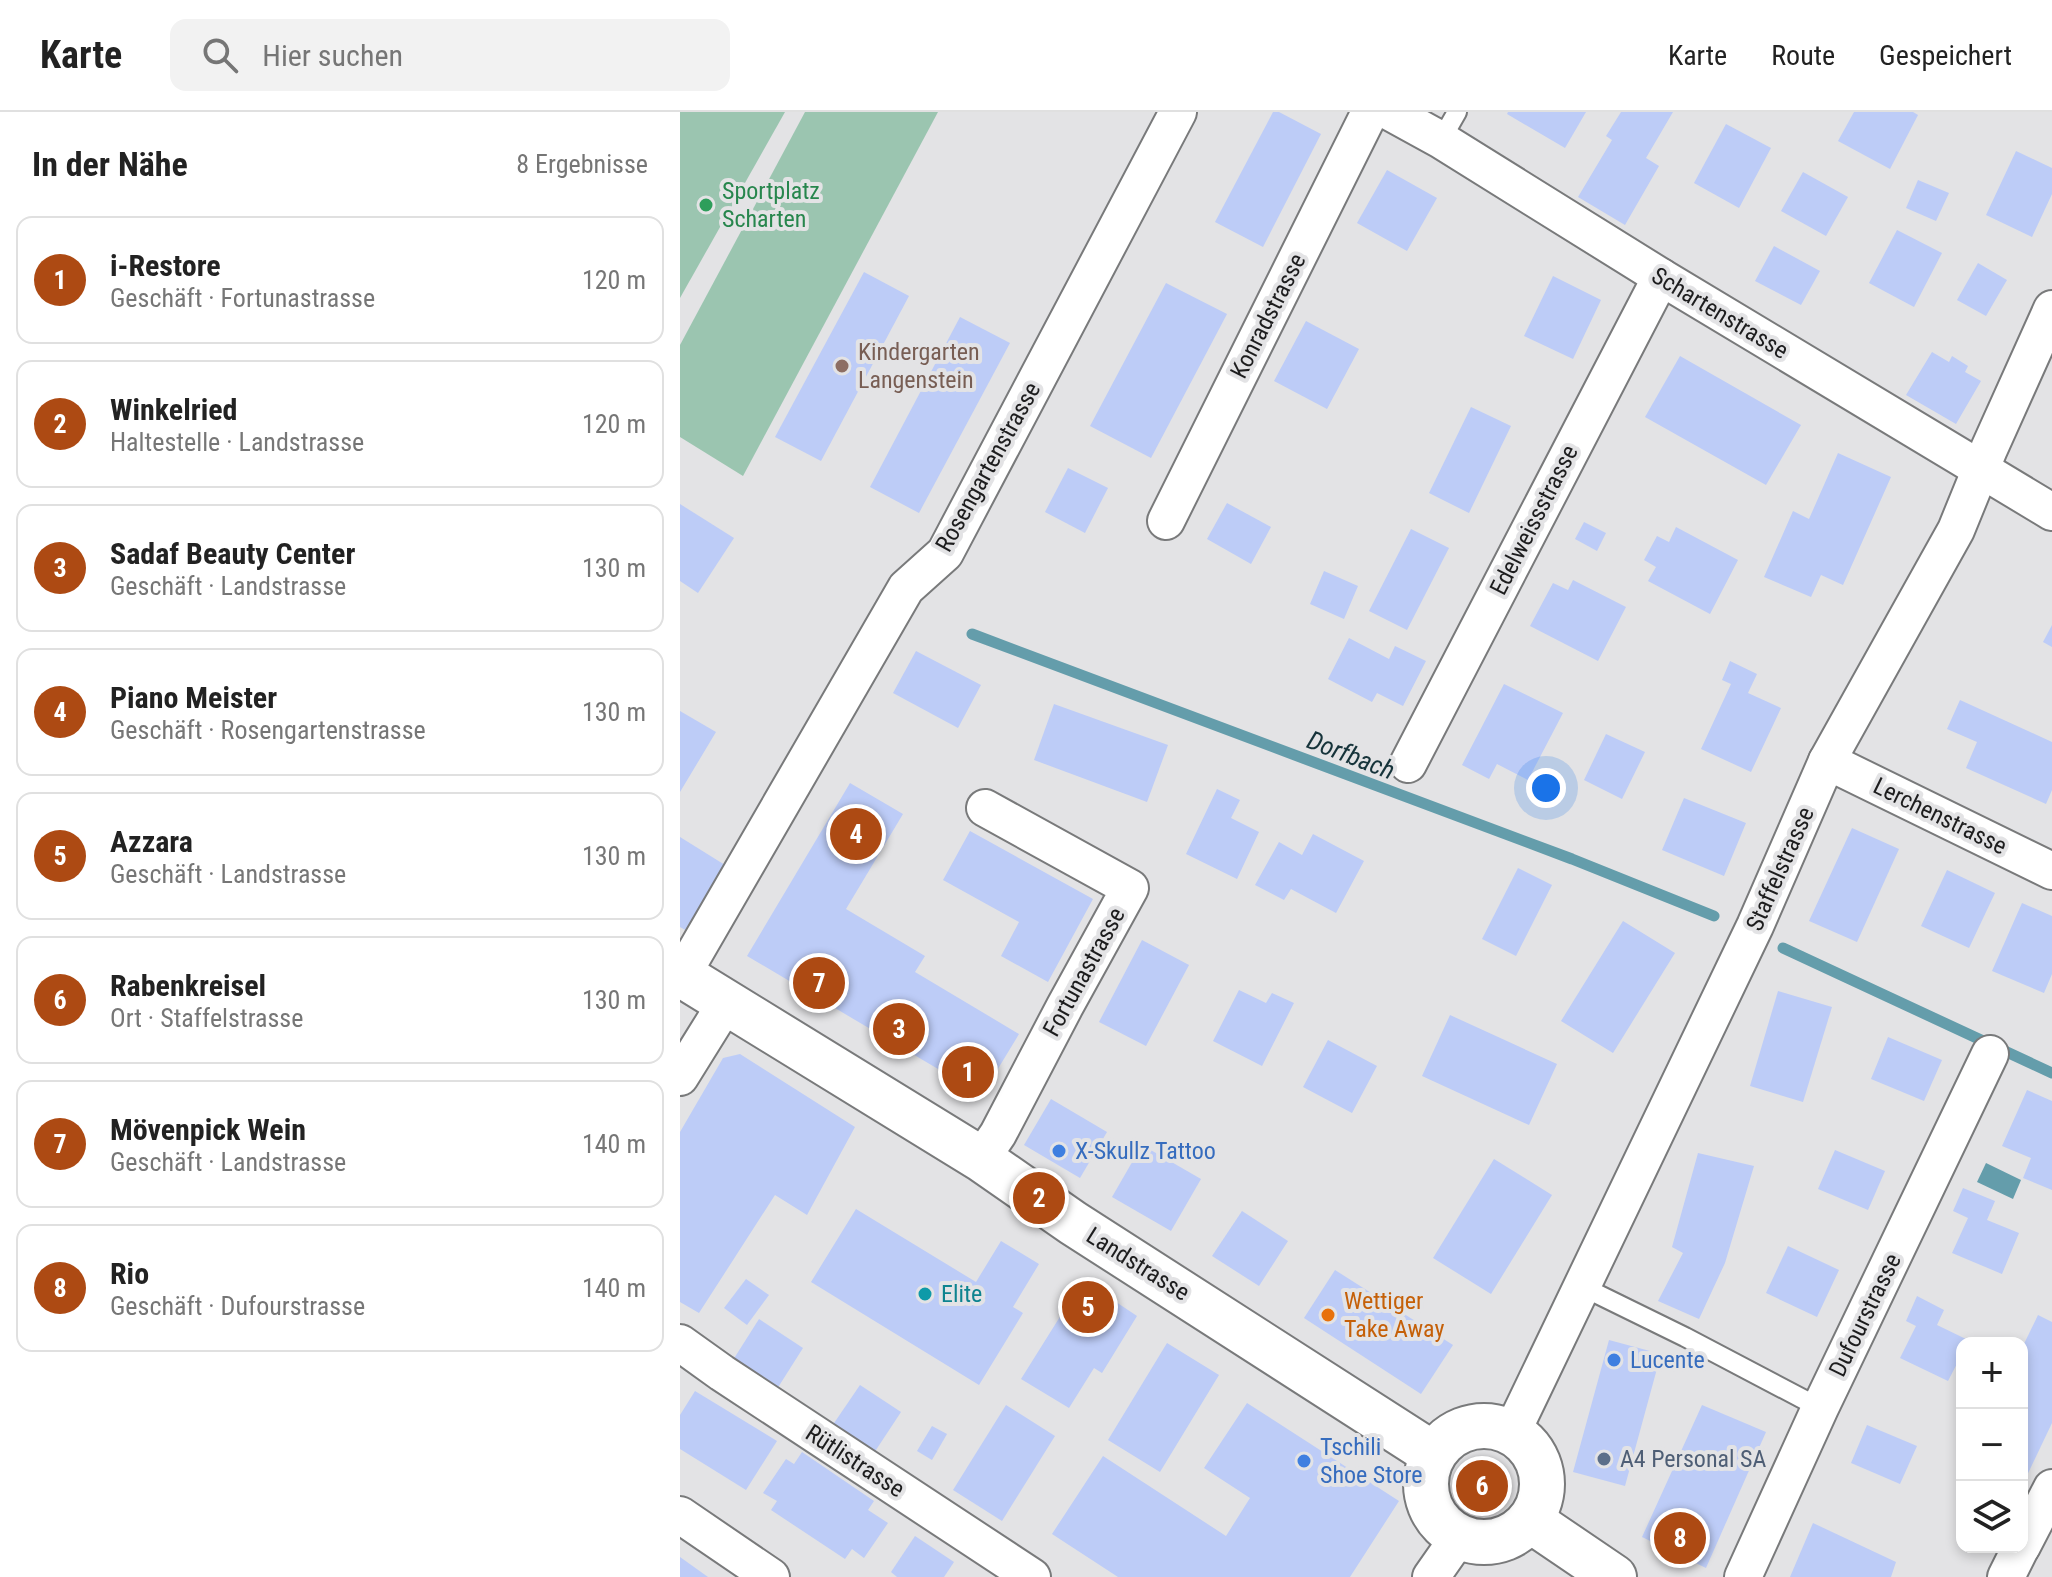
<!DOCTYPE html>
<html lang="de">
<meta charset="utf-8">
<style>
:root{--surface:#fff;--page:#f2f2f2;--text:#222;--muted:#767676;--line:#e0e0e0;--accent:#ad4a13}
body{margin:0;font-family:"Roboto Condensed",sans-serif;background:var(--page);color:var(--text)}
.controls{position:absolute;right:24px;bottom:24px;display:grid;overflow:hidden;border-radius:16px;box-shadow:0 4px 12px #0003}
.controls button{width:72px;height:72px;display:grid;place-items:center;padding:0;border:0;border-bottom:2px solid var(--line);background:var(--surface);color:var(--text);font:40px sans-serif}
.you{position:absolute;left:866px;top:676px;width:28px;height:28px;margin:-20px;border:6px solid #fff;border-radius:50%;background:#1a73e8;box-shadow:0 0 0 12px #1a73e833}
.badge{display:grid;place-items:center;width:52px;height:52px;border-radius:50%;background:var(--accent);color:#fff;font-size:26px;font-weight:700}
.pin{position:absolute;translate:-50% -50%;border:4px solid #fff;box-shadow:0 2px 8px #0006}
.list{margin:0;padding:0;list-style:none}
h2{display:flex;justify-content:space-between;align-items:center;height:104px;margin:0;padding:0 32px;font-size:34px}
h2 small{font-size:26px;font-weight:400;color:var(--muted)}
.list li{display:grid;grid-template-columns:52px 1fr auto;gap:24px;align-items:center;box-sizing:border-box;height:128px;margin:0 16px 16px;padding:0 16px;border:2px solid var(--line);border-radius:16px}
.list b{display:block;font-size:30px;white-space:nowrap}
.list p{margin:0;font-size:26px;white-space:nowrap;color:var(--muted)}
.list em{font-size:26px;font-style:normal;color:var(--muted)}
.icon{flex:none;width:44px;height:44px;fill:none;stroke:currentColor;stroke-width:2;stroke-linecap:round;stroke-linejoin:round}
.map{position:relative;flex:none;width:1372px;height:1465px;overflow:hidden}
header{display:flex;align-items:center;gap:48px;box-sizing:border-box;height:112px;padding:0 40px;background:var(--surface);border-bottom:2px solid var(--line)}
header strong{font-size:38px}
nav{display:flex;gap:44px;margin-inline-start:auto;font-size:28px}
.search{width:560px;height:72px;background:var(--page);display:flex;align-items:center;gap:20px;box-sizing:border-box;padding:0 28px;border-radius:16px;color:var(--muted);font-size:30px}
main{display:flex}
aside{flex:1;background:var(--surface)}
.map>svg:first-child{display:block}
</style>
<header>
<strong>Karte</strong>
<div class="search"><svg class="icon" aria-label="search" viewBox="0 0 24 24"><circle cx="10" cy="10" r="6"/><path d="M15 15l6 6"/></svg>Hier suchen</div>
<nav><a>Karte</a><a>Route</a><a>Gespeichert</a></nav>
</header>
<main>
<aside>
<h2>In der Nähe<small>8 Ergebnisse</small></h2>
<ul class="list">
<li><span class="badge">1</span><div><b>i-Restore</b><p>Geschäft · Fortunastrasse</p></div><em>120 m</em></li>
<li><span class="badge">2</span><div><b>Winkelried</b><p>Haltestelle · Landstrasse</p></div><em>120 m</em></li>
<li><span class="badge">3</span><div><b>Sadaf Beauty Center</b><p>Geschäft · Landstrasse</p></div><em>130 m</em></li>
<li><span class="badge">4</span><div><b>Piano Meister</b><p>Geschäft · Rosengartenstrasse</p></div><em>130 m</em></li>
<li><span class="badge">5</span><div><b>Azzara</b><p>Geschäft · Landstrasse</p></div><em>130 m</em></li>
<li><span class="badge">6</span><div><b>Rabenkreisel</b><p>Ort · Staffelstrasse</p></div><em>130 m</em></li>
<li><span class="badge">7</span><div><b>Mövenpick Wein</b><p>Geschäft · Landstrasse</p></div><em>140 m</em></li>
<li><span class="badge">8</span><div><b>Rio</b><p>Geschäft · Dufourstrasse</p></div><em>140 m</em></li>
</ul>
</aside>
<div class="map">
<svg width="1372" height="1465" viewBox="0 0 1372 1465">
<rect width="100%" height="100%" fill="#e3e3e5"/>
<g fill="#9bc5b0">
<polygon points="0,0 105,0 0,186"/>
<polygon points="125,0 258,0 63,364 0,325 0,233"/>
</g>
<polygon fill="#649dab" points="1306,1051 1341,1068 1333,1087 1297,1070"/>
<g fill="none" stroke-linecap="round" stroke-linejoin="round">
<g stroke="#649dab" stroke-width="11">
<polyline points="292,522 892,747 1034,804"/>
<polyline points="1103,836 1372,961"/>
</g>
</g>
<g fill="#bdccf7">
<polygon points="593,0 599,0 641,22 583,135 535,110"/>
<polygon points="828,0 906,0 885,36 827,2"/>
<polygon points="941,0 993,0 966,46 979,54 945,113 898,85 932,28 926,24"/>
<polygon points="1174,0 1233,0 1238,3 1210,57 1158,29"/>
<polygon points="1046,12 1091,36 1059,96 1014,71"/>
<polygon points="1336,39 1372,56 1372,82 1352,125 1306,103"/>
<polygon points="707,58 757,86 727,139 677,111"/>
<polygon points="1123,60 1168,85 1146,124 1101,99"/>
<polygon points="1238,68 1269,81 1256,109 1226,96"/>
<polygon points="1217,118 1262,141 1234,195 1189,171"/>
<polygon points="1094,134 1140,159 1121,193 1075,169"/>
<polygon points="1298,151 1327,168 1306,204 1277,188"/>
<polygon points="184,160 229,184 141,349 95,325"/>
<polygon points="873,164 921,188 893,247 844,224"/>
<polygon points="486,171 547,202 471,346 410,314"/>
<polygon points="280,205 330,231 239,401 190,375"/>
<polygon points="626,209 679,237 647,297 594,269"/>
<polygon points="1252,240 1269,250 1272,244 1288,254 1285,260 1301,269 1276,312 1226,283"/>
<polygon points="1000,244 1121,313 1086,373 965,305"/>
<polygon points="791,295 831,314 789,401 749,381"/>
<polygon points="1158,341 1211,365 1163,473 1141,463 1131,485 1084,465 1113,399 1129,407"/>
<polygon points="388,356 428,376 405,421 365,400"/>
<polygon points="547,391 591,415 571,452 527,427"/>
<polygon points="0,392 54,426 18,481 0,469"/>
<polygon points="904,410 926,421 917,439 895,427"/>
<polygon points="996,415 1058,448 1030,502 968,469 976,455 964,448 977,424 989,430"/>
<polygon points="731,417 769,436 727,518 689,499"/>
<polygon points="644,459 678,474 664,507 630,492"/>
<polygon points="893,468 946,495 918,549 850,514 873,471 888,478"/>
<polygon points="1372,513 1372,535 1363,530"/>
<polygon points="669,526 709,547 715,534 746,549 723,594 697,581 692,590 648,567"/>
<polygon points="236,539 301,573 278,616 213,581"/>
<polygon points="1050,549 1077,562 1068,581 1101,596 1071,660 1021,637 1051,572 1042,568"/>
<polygon points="824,572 883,601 848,668 817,652 809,667 782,653"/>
<polygon points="1280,588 1372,630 1372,678 1366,692 1286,656 1297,630 1267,617"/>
<polygon points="374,592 488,633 467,690 354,648"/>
<polygon points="0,599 36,620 0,680"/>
<polygon points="926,622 965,640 942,687 904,668"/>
<polygon points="170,671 223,702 166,797 245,844 235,860 339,922 302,983 67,844"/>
<polygon points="537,677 560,688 551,706 579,720 557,767 506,742"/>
<polygon points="1004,686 1066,711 1044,764 982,738"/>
<polygon points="1172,716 1219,737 1177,830 1129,809"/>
<polygon points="290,719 413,787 368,870 321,844 339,810 263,768"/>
<polygon points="633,722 684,749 656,801 611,777 604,788 575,773 599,730 622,743"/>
<polygon points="0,725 45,753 7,819 0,815"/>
<polygon points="838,756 872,773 836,844 802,827"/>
<polygon points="1267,758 1315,781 1289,836 1241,814"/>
<polygon points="1342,791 1372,804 1372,862 1364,881 1312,859"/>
<polygon points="943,809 995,841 933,941 881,909"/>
<polygon points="462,828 509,853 466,934 419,910"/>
<polygon points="559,878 586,891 592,881 614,891 582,954 533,929"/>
<polygon points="1098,879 1152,895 1123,990 1070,974"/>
<polygon points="770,903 877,952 849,1013 742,964"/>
<polygon points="1208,925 1262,948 1244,989 1191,967"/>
<polygon points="648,928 697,954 672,1001 623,975"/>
<polygon points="60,942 175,1015 127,1103 95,1083 19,1201 0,1190 0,1020 43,946"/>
<polygon points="1347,978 1372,989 1372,1078 1343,1066 1351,1046 1322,1034"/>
<polygon points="371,987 427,1020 400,1066 344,1033"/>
<polygon points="462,1033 521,1067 491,1119 432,1085"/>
<polygon points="1155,1038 1205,1059 1188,1098 1138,1077"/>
<polygon points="1018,1041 1074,1054 1045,1151 1019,1207 978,1189 1003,1141 992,1135"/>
<polygon points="814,1047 872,1083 811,1182 753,1146"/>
<polygon points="1283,1076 1315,1089 1307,1108 1339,1121 1322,1162 1272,1141 1288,1106 1273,1099"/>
<polygon points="176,1097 296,1170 321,1129 359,1152 333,1195 343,1201 299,1273 131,1170"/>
<polygon points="562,1099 608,1129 579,1174 532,1144"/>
<polygon points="1108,1134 1159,1158 1137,1205 1086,1181"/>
<polygon points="655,1158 773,1233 741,1282 624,1206"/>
<polygon points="66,1167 89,1183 67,1213 44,1196"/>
<polygon points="403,1168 457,1204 422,1261 414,1256 389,1296 341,1267"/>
<polygon points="1237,1184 1264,1198 1257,1213 1288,1228 1287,1231 1282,1231 1282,1242 1268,1269 1220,1246 1236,1214 1226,1209"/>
<polygon points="1358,1203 1372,1210 1372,1311 1342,1374 1342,1236"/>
<polygon points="79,1207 123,1236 97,1277 53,1248"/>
<polygon points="929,1228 981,1242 945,1374 893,1360"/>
<polygon points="487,1231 539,1263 480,1360 428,1328"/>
<polygon points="180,1273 221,1300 192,1344 150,1317"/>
<polygon points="15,1279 97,1329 66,1378 0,1337 0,1303"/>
<polygon points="567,1291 719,1389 670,1465 438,1465 372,1422 423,1344 546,1424 570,1386 524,1356"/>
<polygon points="326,1293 375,1324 322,1409 273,1378"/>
<polygon points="1022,1293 1086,1320 1026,1456 962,1425"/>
<polygon points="1187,1313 1237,1334 1220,1372 1171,1351"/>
<polygon points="252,1314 267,1322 252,1348 237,1339"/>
<polygon points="122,1340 194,1389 188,1398 208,1411 184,1446 172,1437 165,1447 91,1398 97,1389 83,1381 106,1347 114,1352"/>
<polygon points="1133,1411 1216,1450 1211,1465 1110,1465"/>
<polygon points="235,1424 274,1450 264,1465 217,1465 211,1460"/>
<polygon points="0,1445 28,1465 0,1465"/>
</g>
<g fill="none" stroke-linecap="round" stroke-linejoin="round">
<defs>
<g id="service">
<polyline points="761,28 777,0"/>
<polyline points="901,1174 1005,1225 1140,1296"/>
</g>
<g id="minor">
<polyline points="710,0 761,28 981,165 1372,400"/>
<polyline points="486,409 690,0"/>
<polyline points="1147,649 1372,759"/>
<polyline points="728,652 981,165"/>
<polyline points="2,863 226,476 265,441 498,0"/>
<polyline points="0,965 46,891"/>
<polyline points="301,1047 318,1022 385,894 450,776 305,696"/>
<polyline points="0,1231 42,1261 352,1465"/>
<polyline points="832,1320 1075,814 1147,649 1276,418 1309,337 1372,197"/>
<polyline points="0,1403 91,1465"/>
<polyline points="1342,1434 1372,1376"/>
<polyline points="751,1465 779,1425"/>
<polyline points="1063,1465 1140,1296 1310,942"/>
<polyline points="1326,1465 1341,1435"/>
</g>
<g id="secondary">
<polyline points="0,862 301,1047 393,1111 753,1342"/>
<circle cx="804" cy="1372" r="58"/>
<polyline points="850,1408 934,1465"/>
</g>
</defs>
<use href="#service" stroke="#797a7b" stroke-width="22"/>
<use href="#minor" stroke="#797a7b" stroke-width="40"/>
<use href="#secondary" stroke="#797a7b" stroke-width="48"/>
<use href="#service" stroke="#fff" stroke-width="18"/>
<use href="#minor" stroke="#fff" stroke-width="36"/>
<use href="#secondary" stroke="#fff" stroke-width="44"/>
</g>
<circle fill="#2e9e5b" stroke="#e3e3e5" stroke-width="3" cx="26" cy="93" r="8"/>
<circle fill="#8d6e63" stroke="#e3e3e5" stroke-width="3" cx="162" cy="254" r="8"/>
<g fill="#3f7fe0" stroke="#e3e3e5" stroke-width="3">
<circle cx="379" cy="1039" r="8"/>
<circle cx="934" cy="1248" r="8"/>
<circle cx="624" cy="1349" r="8"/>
</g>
<circle fill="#0f9aa8" stroke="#e3e3e5" stroke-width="3" cx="245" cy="1182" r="8"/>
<circle fill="#e8710a" stroke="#e3e3e5" stroke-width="3" cx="648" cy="1203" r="8"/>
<circle fill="#5c6f8a" stroke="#e3e3e5" stroke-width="3" cx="924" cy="1347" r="8"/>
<g text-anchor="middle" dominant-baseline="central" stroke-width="8" stroke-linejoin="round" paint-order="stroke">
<g font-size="24" fill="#27864d" stroke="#e3e3e5" text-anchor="start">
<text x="42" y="79">Sportplatz<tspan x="42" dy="28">Scharten</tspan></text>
</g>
<g font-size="24" fill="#1d1d1e" stroke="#e3e3e5">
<text transform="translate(1040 201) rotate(31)">Schartenstrasse</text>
<text transform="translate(588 204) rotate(-63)">Konradstrasse</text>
<text transform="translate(308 355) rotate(-61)">Rosengartenstrasse</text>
<text transform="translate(854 408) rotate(-63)">Edelweissstrasse</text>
<text transform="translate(1260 704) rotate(26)">Lerchenstrasse</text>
<text transform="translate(1100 757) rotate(-66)">Staffelstrasse</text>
<text transform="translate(404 860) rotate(-61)">Fortunastrasse</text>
<text transform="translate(458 1152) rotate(32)">Landstrasse</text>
<text transform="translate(1185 1203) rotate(-64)">Dufourstrasse</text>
<text transform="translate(175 1349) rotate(33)">Rütlistrasse</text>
</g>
<g font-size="24" fill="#785e54" stroke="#e3e3e5" text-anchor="start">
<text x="178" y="240">Kindergarten<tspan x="178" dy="28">Langenstein</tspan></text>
</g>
<g font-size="24" fill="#366cbe" stroke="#e3e3e5" text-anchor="start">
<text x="395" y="1039">X-Skullz Tattoo</text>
<text x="950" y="1248">Lucente</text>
<text x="640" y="1335">Tschili<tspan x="640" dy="28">Shoe Store</tspan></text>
</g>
<g font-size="24" fill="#0d838f" stroke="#e3e3e5" text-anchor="start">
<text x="261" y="1182">Elite</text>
</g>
<g font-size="24" fill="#c56008" stroke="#e3e3e5" text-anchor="start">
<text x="664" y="1189">Wettiger<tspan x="664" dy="28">Take Away</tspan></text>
</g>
<g font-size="24" fill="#4e5e75" stroke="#e3e3e5" text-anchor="start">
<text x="940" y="1347">A4 Personal SA</text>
</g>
<g font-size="26" font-style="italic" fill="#16333a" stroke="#e3e3e5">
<text transform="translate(671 643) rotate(21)">Dorfbach</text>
</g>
</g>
</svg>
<div class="controls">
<button>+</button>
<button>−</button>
<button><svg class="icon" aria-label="layers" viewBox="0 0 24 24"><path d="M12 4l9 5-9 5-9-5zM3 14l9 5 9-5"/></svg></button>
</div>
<div class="you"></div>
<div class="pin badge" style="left:288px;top:960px">1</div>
<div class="pin badge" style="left:359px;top:1086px">2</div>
<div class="pin badge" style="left:219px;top:917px">3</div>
<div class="pin badge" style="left:176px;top:722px">4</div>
<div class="pin badge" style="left:408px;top:1195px">5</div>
<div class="pin badge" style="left:802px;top:1374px">6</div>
<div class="pin badge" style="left:139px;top:871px">7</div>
<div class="pin badge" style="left:1000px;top:1426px">8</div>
</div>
</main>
